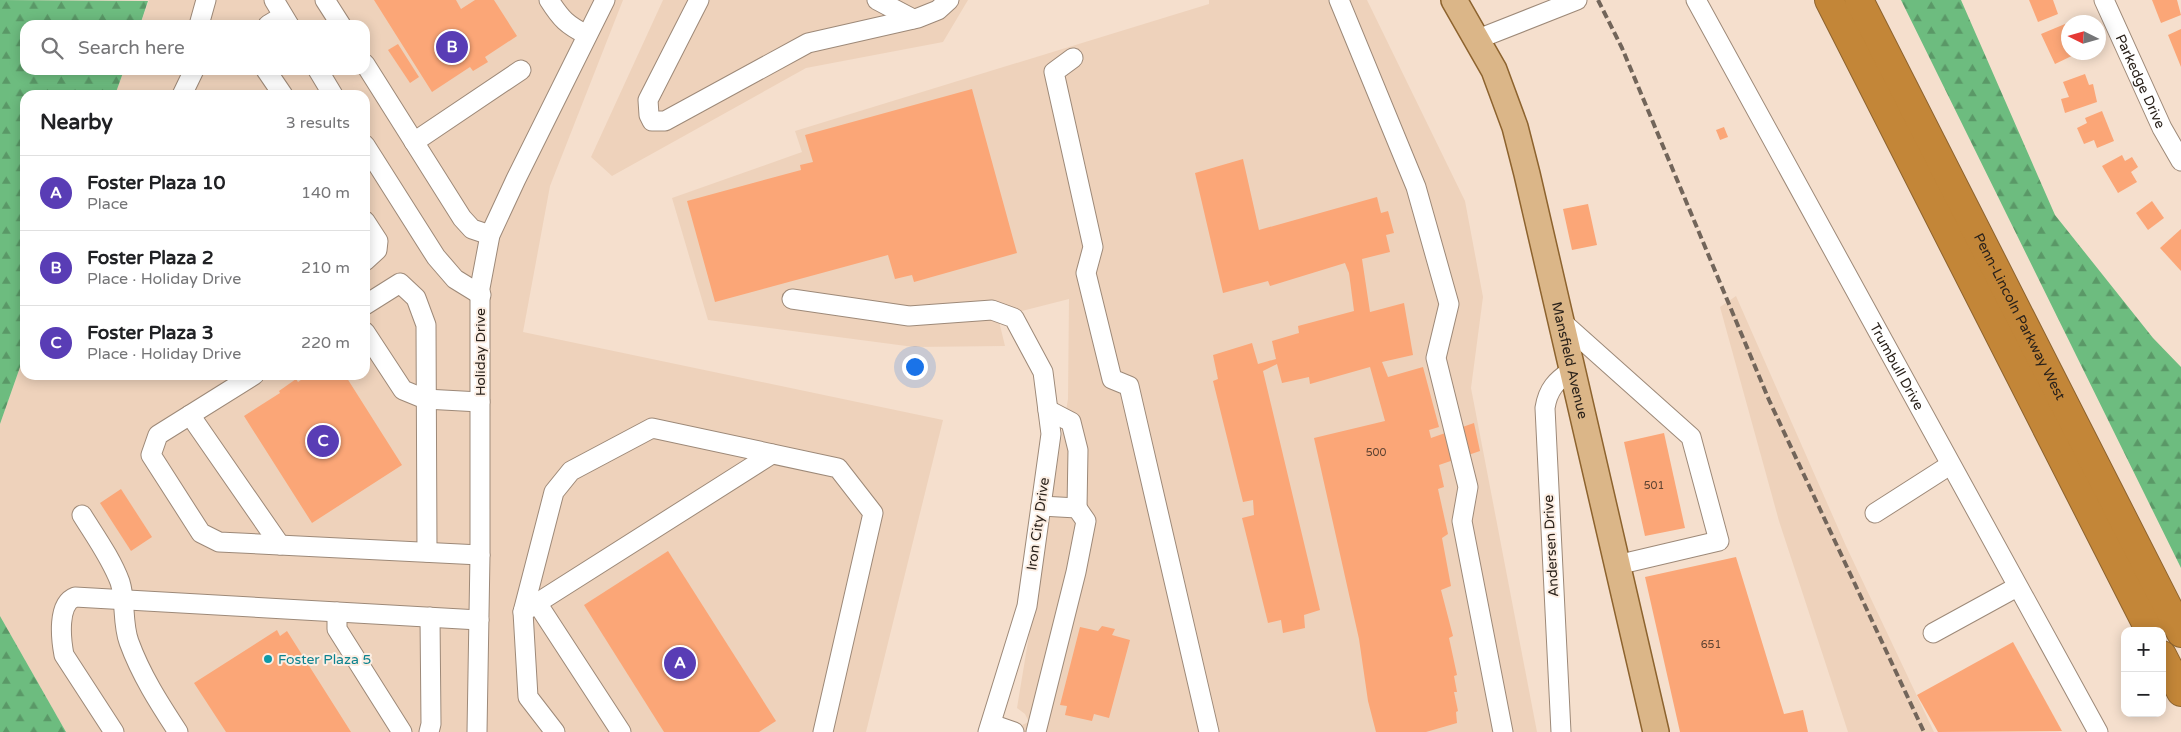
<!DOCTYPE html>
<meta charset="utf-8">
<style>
:root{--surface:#fff;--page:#f6f6f6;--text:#202124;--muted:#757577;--line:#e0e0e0;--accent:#593db5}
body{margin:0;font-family:"Varela Round",sans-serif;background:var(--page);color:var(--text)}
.controls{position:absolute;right:15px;bottom:15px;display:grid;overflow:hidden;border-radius:10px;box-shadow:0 2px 12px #0003}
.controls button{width:45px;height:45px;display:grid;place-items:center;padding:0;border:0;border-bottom:1px solid var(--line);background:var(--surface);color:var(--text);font:25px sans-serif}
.compass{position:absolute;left:2061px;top:15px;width:45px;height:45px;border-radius:50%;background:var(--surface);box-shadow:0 2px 12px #0003;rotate:275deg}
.you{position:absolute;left:914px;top:366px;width:18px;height:18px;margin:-12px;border:4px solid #fff;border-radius:50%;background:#1a73e8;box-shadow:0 0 0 8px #1a73e833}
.badge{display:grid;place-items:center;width:32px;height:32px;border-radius:50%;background:var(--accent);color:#fff;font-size:16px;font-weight:700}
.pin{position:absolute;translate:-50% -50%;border:2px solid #fff;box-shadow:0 1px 5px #0006}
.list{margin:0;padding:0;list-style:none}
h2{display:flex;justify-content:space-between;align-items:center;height:65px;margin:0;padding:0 20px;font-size:21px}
h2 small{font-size:16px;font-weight:400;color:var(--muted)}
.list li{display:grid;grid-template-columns:32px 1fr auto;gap:15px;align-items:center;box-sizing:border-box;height:75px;padding:0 20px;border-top:1px solid var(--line)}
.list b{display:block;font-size:19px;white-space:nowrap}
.list p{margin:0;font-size:16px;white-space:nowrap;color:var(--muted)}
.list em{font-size:16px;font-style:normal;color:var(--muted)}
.icon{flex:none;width:28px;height:28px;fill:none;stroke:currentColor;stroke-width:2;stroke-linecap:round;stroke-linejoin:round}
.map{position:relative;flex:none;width:2181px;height:732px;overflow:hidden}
.search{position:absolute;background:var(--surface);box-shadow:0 2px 12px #0003;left:20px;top:20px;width:350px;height:55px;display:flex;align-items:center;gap:12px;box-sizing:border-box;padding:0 18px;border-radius:15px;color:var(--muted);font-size:19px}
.panel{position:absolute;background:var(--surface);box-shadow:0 2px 12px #0003;left:20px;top:90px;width:350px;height:290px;border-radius:15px}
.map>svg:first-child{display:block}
</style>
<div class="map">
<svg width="2181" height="732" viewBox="0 0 2181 732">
<defs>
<pattern id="forest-firs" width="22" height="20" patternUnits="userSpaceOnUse" patternTransform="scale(1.25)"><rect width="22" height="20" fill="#6dbc7f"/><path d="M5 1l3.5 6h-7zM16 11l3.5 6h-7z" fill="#5a9867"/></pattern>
</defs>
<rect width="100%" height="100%" fill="#f5dfcd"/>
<g fill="#eed2bb">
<polygon points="149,0 623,0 550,186 523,332 943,420 866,732 66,732 0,616 0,424 25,353 25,375 365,375 365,95 115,95 124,70 365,70 365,25 140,25"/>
<polygon points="663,0 968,0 943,42 806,68 612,176 591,157"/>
<polygon points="1209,0 1367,0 1465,201 1483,297 1471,388 1537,732 1005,732 1029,722 1025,714 1017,708 1068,399 1069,299 998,317 1005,346 914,347 708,320 672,198 802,152 795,131 1209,4"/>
<polygon points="1736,296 1846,546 1934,732 1848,732 1779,521 1720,307"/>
</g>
<g fill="url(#forest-firs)">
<polygon points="0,0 148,1 140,25 25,25 25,70 124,70 115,95 25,95 25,353 0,424"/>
<polygon points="1901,0 1961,0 2055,215 2153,338 2181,367 2181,568"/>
<polygon points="0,616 66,732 0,732"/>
</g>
<g fill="#fba677">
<polygon points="374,0 456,0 461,9 475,0 494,0 517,36 485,57 488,62 473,71 470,67 432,92"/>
<polygon points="2029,0 2053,0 2058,14 2038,22"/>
<polygon points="2152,0 2177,0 2181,15 2161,23"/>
<polygon points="2065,24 2068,33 2068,52 2080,52 2055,64 2041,34"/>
<polygon points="2181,29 2181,67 2168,35"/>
<polygon points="398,44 419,77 410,83 388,50"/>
<polygon points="2085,74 2089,85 2093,84 2097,102 2065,113 2061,99 2069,97 2063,82"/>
<polygon points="972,89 1017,253 914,282 912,275 895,279 888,255 715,302 687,201 801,170 800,165 813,162 805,135"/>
<polygon points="2102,111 2114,141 2097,148 2094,140 2084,144 2077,128 2087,123 2085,118"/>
<polygon points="1724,127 1728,137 1720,140 1716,130"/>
<polygon points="2122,155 2125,161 2132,157 2138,167 2131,172 2137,182 2118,193 2102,166"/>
<polygon points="1243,159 1259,230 1377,197 1381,213 1388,211 1394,233 1386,235 1390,252 1362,259 1370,312 1404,303 1413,355 1382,362 1388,377 1423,367 1439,427 1429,430 1431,438 1474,423 1480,451 1439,465 1444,487 1438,489 1448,534 1442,538 1451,586 1441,590 1453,636 1449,638 1457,675 1454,676 1457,692 1454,692 1458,711 1456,712 1457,723 1426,732 1376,732 1368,701 1359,639 1314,438 1385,421 1370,367 1310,384 1309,377 1282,383 1277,364 1263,371 1320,610 1304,615 1305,628 1283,633 1281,620 1268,623 1242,518 1254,515 1253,500 1243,502 1213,381 1218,379 1213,355 1252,343 1258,364 1276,359 1272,341 1299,333 1298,326 1354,311 1349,273 1345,263 1270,286 1268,281 1223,293 1195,173"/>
<polygon points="2152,201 2164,218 2148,230 2136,213"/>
<polygon points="1588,204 1597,245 1572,250 1563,209"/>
<polygon points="2181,229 2181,271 2160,248"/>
<polygon points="308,375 345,375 402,465 312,523 244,416 280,393 279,391 296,379 298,382"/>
<polygon points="1664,433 1685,528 1645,536 1624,442"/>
<polygon points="121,489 152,537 131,551 100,503"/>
<polygon points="668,551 776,721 759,732 664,732 584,605"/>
<polygon points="1736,557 1784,714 1803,710 1808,732 1680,732 1645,577"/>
<polygon points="1102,626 1115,629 1112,635 1130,640 1109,718 1094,714 1092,721 1065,715 1067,706 1060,705 1080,627 1098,631"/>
<polygon points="277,630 280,636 287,631 351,732 226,732 194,683"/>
<polygon points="2013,642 2062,731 1938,732 1917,695"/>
</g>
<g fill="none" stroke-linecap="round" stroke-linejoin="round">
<defs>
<g id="minor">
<polyline points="274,0 289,25"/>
<polyline points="325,0 341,25"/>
<path d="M549 0C561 19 567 25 587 35"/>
<polyline points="699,0 648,100 649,115 652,121 665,121 808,43 918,18 938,10 949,0"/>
<polyline points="877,0 913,19"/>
<polyline points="1339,0 1416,187 1449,304 1436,358 1468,487 1462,521 1503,732"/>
<path id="s1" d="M1696 0 2098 732"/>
<path id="s2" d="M2104 0 2162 128 2181 161"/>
<polyline points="199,25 206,0"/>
<polyline points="268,25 283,16"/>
<polyline points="1478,39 1577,0"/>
<polyline points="1073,58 1054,72 1093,247 1086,273 1112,379 1129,386 1209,732"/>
<polyline points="365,64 462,218 472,229 490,235"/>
<polyline points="266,70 283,95"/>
<polyline points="318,70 333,95"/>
<polyline points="182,95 194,70"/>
<polyline points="414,142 521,70"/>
<polyline points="365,145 436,257 455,279 481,295"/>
<polyline points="365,221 378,241 377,250 365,261"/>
<polyline points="792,299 909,316 992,310 1014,318 1043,372 1051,434 1027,606 988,732"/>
<polyline points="365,305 400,283 416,298 426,325 427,552"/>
<polyline points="1560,320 1691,437 1719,541 1617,565"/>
<polyline points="365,332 403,390 425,399 480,402"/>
<polyline points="254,375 158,435 151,455 201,533 219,542 480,555"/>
<polyline points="1048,410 1071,422 1078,450 1077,508"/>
<polyline points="190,415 280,545"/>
<polyline points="1875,513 1950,465"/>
<path d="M82 515C95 536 111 558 120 582 126 601 122 623 129 642 141 675 159 703 178 732"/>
<polyline points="537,603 621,732"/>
<polyline points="337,612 337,629 402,732"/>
<polyline points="523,612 772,454"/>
<polyline points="1933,633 2017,587"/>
<polyline points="991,724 1014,732"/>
<path d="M114 732 64 655C61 639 57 604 75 597L479 620"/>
<polyline points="429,732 431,724 430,617"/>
<polyline points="477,732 480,555 480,288 490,235 516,179 605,0"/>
<polyline points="555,732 528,697 523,612 554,492 571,471 652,428 838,468 873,513 823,732"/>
<polyline points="1036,732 1076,572 1086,521 1077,508 1041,506"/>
<path d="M1561 732 1545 408C1548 389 1556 381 1572 370"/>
</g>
<g id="major">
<path id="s3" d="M1454 0 1494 70 1515 127 1527 174 1656 732"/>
</g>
<g id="highway">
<polyline points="1829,0 2150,631"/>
<path id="s4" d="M1859 0 2181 633"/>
<polyline points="2162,655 2181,692"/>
</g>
</defs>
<use href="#minor" stroke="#9d8978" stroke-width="21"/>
<use href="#major" stroke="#8d632e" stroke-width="28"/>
<use href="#highway" stroke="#8d632e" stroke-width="30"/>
<use href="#minor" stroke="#fff" stroke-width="19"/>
<use href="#major" stroke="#dbb688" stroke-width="25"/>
<use href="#highway" stroke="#c38638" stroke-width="28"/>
<polyline stroke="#72655a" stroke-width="4" stroke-dasharray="8 4" stroke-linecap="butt" points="1598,0 1622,48 1769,400 1924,732"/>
</g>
<circle fill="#0f9aa8" stroke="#fceee3" stroke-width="2" cx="268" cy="659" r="5"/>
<g text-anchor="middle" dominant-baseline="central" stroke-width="4" stroke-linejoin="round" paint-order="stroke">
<g font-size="11" fill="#5e4332">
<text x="1376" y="452">500</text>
<text x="1654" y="485">501</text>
<text x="1711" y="644">651</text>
</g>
<g font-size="14" fill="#2a221b" stroke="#fceee3">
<text stroke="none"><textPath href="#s2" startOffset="89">Parkedge Drive</textPath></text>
<text stroke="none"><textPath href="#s4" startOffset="355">Penn-Lincoln Parkway West</textPath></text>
<text transform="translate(480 352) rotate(-90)">Holiday Drive</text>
<text stroke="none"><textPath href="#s3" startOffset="381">Mansfield Avenue</textPath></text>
<text stroke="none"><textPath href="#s1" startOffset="418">Trumbull Drive</textPath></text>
<text transform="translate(1038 524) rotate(-82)">Iron City Drive</text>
<text transform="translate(1551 546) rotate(-93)">Andersen Drive</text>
</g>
<g font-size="14" fill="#0d838f" stroke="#fceee3" text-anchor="start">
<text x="278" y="659">Foster Plaza 5</text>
</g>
</g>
</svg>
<div class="controls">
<button>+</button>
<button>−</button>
</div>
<svg class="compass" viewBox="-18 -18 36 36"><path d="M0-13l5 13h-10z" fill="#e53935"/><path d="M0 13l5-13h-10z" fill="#757577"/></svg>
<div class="you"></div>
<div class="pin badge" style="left:680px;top:663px">A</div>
<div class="pin badge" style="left:452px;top:47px">B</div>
<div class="pin badge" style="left:323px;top:441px">C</div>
<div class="search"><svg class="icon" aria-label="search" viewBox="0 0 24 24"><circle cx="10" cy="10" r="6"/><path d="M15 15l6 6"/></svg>Search here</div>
<section class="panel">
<h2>Nearby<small>3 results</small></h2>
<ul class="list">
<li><span class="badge">A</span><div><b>Foster Plaza 10</b><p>Place</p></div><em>140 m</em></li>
<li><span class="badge">B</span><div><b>Foster Plaza 2</b><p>Place · Holiday Drive</p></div><em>210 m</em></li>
<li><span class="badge">C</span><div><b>Foster Plaza 3</b><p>Place · Holiday Drive</p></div><em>220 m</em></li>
</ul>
</section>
</div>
